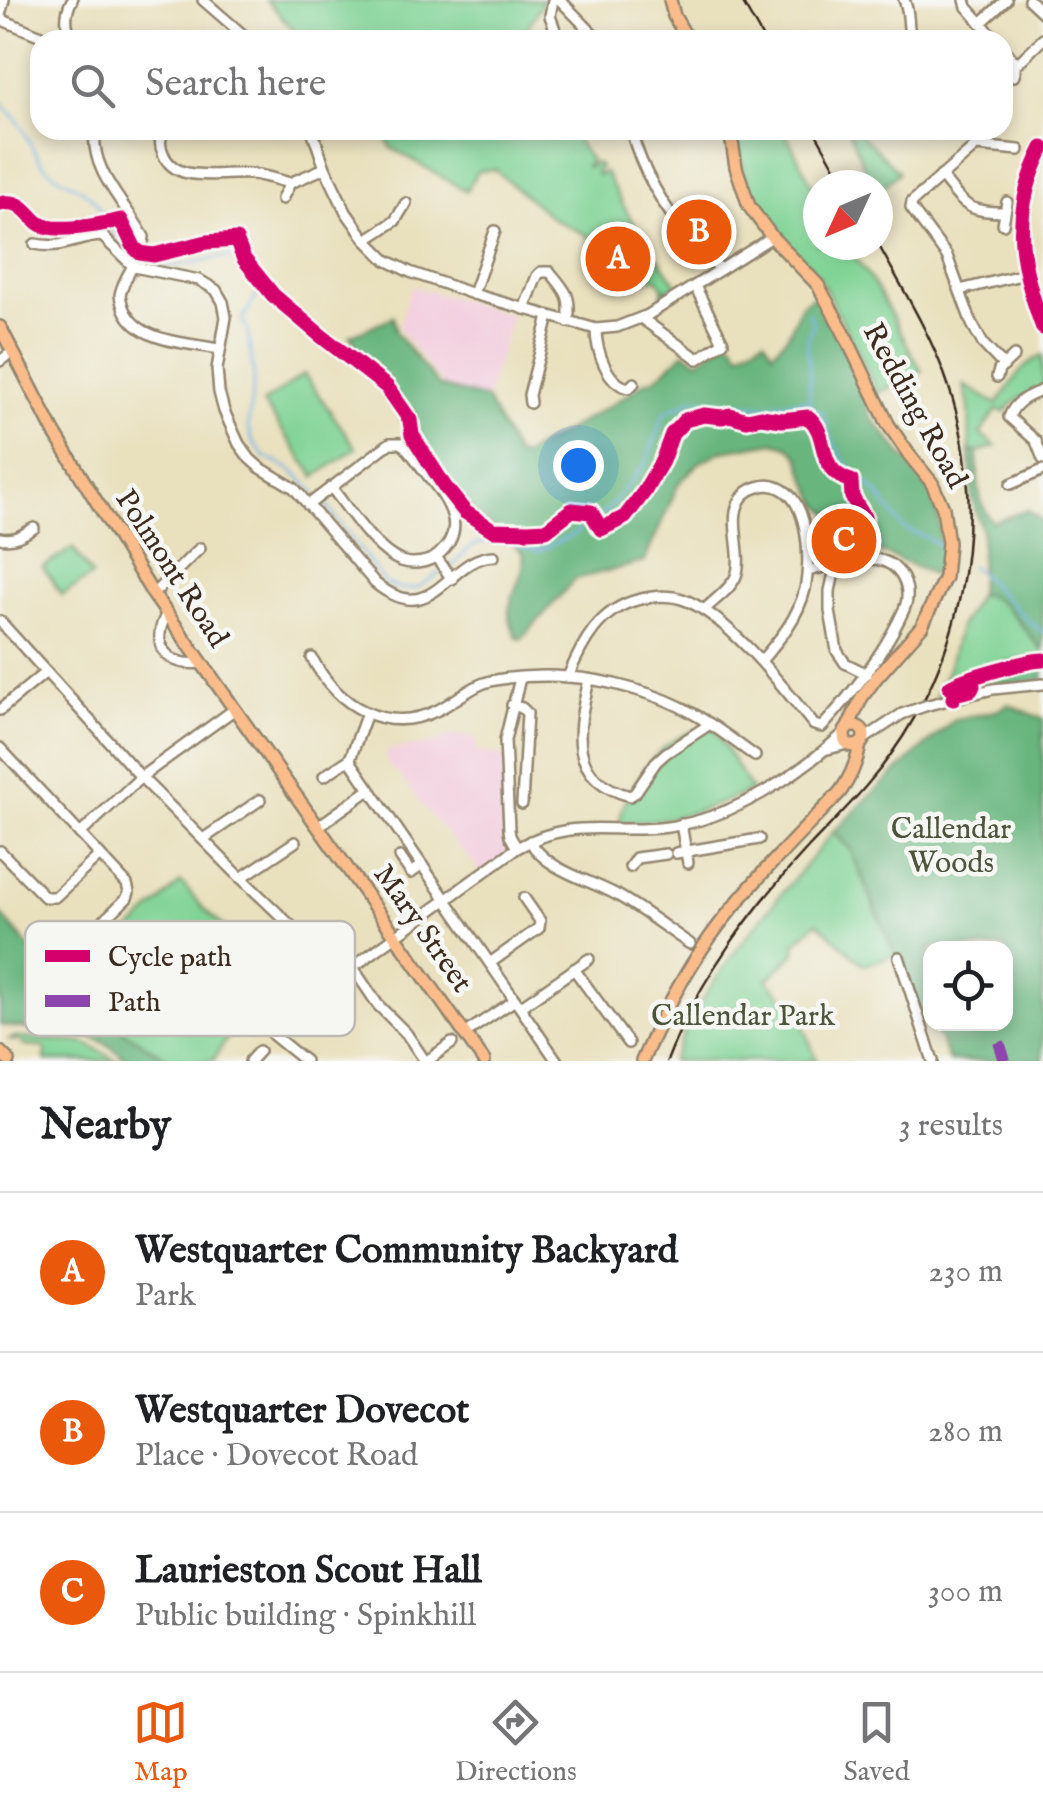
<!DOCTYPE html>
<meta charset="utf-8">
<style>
:root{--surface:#fff;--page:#f2f2f2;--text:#202124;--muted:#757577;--line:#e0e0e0;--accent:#ea580c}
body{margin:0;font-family:"IM FELL English",serif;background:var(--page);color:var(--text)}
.controls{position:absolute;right:30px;bottom:30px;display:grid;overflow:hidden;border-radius:20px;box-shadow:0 5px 15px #0003}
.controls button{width:90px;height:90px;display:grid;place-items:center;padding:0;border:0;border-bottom:2px solid var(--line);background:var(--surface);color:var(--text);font:50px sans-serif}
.compass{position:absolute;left:803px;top:170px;width:90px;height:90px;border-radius:50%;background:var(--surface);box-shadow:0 5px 15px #0003;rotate:226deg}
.you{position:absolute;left:578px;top:465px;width:35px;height:35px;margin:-25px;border:8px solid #fff;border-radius:50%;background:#1a73e8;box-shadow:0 0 0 15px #1a73e833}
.badge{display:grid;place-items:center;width:65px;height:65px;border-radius:50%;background:var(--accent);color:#fff;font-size:32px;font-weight:700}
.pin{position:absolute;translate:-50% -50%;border:5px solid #fff;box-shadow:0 2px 10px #0006}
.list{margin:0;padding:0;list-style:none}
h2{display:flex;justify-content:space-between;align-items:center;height:130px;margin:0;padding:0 40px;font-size:42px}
h2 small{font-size:32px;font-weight:400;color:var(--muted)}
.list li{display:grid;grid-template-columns:65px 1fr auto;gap:30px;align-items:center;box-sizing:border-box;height:160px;padding:0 40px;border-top:2px solid var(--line)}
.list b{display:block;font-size:38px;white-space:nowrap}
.list p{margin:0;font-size:32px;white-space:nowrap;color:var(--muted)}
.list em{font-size:32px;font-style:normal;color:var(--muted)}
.icon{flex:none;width:55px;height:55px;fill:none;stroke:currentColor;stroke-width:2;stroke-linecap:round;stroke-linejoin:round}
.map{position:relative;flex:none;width:1043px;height:1061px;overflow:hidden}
.search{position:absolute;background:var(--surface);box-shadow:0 5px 15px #0003;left:30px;right:30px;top:30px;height:110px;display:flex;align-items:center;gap:25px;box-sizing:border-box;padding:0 35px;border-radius:30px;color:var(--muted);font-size:38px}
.sheet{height:610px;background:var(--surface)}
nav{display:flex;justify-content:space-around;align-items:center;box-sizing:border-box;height:140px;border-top:2px solid var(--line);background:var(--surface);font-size:28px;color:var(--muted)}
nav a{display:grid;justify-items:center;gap:5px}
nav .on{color:var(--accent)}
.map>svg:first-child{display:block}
</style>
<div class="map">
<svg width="1043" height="1061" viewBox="0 0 1043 1061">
<rect width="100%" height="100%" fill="#f6f6f2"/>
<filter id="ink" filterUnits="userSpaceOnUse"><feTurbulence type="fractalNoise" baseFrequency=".01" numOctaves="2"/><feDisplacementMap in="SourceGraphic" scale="20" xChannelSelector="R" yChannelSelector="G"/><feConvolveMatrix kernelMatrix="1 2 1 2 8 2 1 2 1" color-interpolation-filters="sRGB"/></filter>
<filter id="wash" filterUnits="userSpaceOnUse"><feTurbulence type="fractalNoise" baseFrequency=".0048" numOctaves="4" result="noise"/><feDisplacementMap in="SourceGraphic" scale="40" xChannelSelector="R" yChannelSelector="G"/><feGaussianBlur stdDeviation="2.25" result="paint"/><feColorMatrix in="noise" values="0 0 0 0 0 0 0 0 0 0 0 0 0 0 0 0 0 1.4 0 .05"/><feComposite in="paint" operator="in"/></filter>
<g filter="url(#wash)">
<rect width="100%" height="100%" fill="#e9e0bd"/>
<g fill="#f3cfdf">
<polygon points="411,286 512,315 486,399 445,388 401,331 400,323"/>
<polygon points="451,735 477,738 476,747 481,752 505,757 509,829 517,848 483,874 427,812 398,773 391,769 385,756 388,750 432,744"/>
</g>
<g fill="#80d395" stroke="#5e7e5a" stroke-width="2.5">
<polygon points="266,0 544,0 520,40 303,40"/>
<path d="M380 130H571C577 141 583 152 591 161L586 164 587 167 597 163 600 167 596 171 597 175 605 172 632 221 681 290 672 293 670 288 665 289 670 296 661 300 663 287 657 278H637L622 284 599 263 596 254 589 250V236L553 219 494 169 478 171 466 191 392 148Z"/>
<polygon points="735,130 784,130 818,197 818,245 846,245 876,287 922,372 878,393 827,291 817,275 781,240 762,215 748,190"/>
<polygon points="848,130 856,130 899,172 878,191 878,185 872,185"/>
<path d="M1042 355 1043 387 1013 403 1005 412 997 410 980 434 996 446 977 453 970 450 969 406 964 385 997 404C1014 382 1016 370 1042 355Z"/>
<polygon points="304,374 356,448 315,477 263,403"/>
<polygon points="73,548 92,576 62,595 43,567"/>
<path d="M979 594C1005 596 1026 633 1043 651V658L1013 661 980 669 972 682 979 688 935 698 948 669 959 627Z"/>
<path d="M699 728 714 729 751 790C706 811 670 821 620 823 621 799 650 756 670 743 679 737 689 733 699 728Z"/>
<path d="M833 832 850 849 895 955 864 965 817 922 795 944V953L767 980 798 1011 817 1061H672C701 980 779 899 833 832Z"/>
<polygon points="181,882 205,910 269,968 260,977 263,980 213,1061 171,1061 64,994"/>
<polygon points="16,1037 85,1043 118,1061 45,1061 46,1051 43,1047 25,1046 19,1040 8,1040"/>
</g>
<g fill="#68b57e" stroke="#52704e" stroke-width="2.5" fill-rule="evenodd">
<path d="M817 294 849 359 871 417 926 485 934 498 939 521 942 556 939 577 871 548 819 504 805 475 799 456 788 446 774 442 722 451 699 463 679 483 644 562 575 579 522 639 517 638C514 630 509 621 509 613 510 591 527 575 523 553L448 491 350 336 393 317 396 333 439 386 486 399 515 454 521 457 624 397 645 382 655 379 685 352 698 361 726 341 733 342 740 353 764 339 773 352 788 335 801 305Z"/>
<path d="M970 450 977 453C978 477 976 504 993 522L1028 510 1043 522V651C1026 633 1005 596 979 594L982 531 972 498Z"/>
<polygon points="1034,658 1043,658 1043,680 979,688 966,673"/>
<path d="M1008 704 1043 719V1061H949L939 1037 927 1028 850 849 834 832 870 796 954 720 999 710ZM930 948H1006V1024H930Z"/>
<path d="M0 913 31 949 64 994 171 1061H127C93 1022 46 1034 0 1025Z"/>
</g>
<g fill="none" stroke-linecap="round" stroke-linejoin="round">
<g stroke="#73b0e5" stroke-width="2.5">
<path d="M0 102C7 109 16 117 21 126 29 140 34 155 46 167 59 181 79 184 92 198 108 216 111 240 133 256"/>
<path d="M142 261C174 276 222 250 237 259 245 264 252 277 259 284L258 294 242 320 247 329 254 377 248 427 252 440 265 457 292 470 315 493"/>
<path d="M809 312 813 324C802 346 810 355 810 377 810 386 809 394 809 403"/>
<polyline points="321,499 386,584 401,589 417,588 453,565 472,546 495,539 538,551 574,534 608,509 646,463 664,413 693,399 760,406 803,400 822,413 829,434 846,464 878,494 903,528 925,537 944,548"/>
<path d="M971 566C996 586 1016 614 1043 632"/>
</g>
</g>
</g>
<g filter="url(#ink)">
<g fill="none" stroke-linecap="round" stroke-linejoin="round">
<defs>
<g id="minor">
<polyline points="203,0 249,40"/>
<polyline points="553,0 550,16 559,40"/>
<polyline points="560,0 599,40"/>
<path d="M904 0C911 14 906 27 912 40"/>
<polyline points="965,0 967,7 996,40"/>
<polyline points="1029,0 1043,13"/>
<polyline points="0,15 4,0"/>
<polyline points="0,19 51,40"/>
<polyline points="981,23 1006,0"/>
<path d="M71 40C66 25 64 15 72 0"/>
<path d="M1003 48C1011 57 1018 63 1014 76"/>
<polyline points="1014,60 1019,62 1043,39"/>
<path d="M95 130C90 172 125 202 144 237 142 257 128 270 122 288 119 297 120 295 122 304 134 343 185 342 219 349"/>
<path d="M164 130C160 139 159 144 163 153 175 186 224 171 251 174 264 175 277 180 290 183"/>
<polyline points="312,130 325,168 346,212 366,240 386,260 410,272 473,294 596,329 617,327 648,315 772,237"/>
<path d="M631 130C642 173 668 214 697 248 704 256 713 262 721 269"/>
<path d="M1043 148C1010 213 1019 262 1043 328"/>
<path d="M941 176C964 204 965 212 1004 212"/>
<polyline points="282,199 290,183 325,168"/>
<polyline points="1003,224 1007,202"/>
<polyline points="366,240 395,221 406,203"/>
<path d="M35 244C64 250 76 237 102 236L134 267 199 280 216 290 223 302 226 317 217 369 219 392 224 411 239 444 250 459 259 467 294 488 375 583C434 631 447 557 494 556"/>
<polyline points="960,290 1025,274"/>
<polyline points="473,294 495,231"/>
<path d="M524 309 537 276 541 272H550C566 291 572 296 568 322"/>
<polyline points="641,318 698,359 723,342 695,286"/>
<path d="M596 329C596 350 607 384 629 388L634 383"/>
<polyline points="0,361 12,352"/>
<polyline points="1004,366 983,344 972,324 947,256 911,208 912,202 976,146 1019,150"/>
<polyline points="997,377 999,370 1014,356"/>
<path d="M1043 390C1028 396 1015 401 1009 417L1036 441 1043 459"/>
<polyline points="530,403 529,395 549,316"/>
<polyline points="1011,484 1043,470"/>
<path d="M308 505 390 443H401C411 451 418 463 426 473 445 498 471 527 438 555 428 563 412 565 401 561 375 551 348 508 331 487"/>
<path d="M0 538C14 541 22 535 34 528"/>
<polyline points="436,557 452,579"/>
<polyline points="836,564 830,591 830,611 837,651 845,663 867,674"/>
<polyline points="153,594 200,548"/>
<path d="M704 610C714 600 731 589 736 576 745 552 724 514 745 494 753 487 765 484 774 486 810 495 811 561 805 589 798 618 780 639 761 661"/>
<path d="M167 613C149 646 167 667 202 663"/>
<polyline points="0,621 141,777 241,878 327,960 340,977"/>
<path d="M312 658C337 705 385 736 438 710 454 702 468 689 484 683 503 676 548 675 568 677 605 679 660 694 692 713 714 725 734 741 755 756"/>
<path d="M568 677C582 643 599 610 637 600 652 596 667 594 682 599 726 613 785 689 814 725L822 727C852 694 879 660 899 620 902 613 907 606 907 598 908 588 904 577 897 570 890 562 879 559 869 559 848 560 827 566 808 571"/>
<path d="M589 680C577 731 567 779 630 796L635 793 656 762 666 753 710 724"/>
<polyline points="512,705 522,708 527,713 522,804"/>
<polyline points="928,705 993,689 1043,684"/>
<polyline points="0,710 46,672"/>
<polyline points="367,713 350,759 351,762 557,1061"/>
<polyline points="864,739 902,714"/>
<polyline points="0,748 127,884 129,892 127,898 83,941"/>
<polyline points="828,749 847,744"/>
<polyline points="324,776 350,759"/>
<polyline points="323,823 369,790"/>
<polyline points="681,824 688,863"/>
<polyline points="80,834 141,777 235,709"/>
<polyline points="203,839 260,800"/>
<path d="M530 841C547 871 588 879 617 895 642 909 666 928 690 944"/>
<polyline points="517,848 510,836 509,829 505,740 520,678"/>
<polyline points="0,851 45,897 55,897 100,855"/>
<polyline points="676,853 759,839"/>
<polyline points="400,857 411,873 422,865"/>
<polyline points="630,867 636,858 666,854"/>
<polyline points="241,878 295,842"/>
<polyline points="899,957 933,1061"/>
<polyline points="490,963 539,928 540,921 524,898"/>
<polyline points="353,968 378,1005 406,1033 425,1061"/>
<polyline points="574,969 628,1043"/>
<polyline points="265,973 298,1007"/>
<polyline points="520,1007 589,959"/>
<polyline points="470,1030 515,1000"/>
<polyline points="250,1061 259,1051"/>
<path d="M305 1061 273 1035 271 1029 272 1026 517 848C575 816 608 835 668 827 733 818 795 777 843 734"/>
<polyline points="427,1061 452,1043"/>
</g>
<g id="major">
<polyline points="670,0 674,16 688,40"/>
<polyline points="730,130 736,167 749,206 772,237 818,285 843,331 888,424 910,456 932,483 943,508 948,543 945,577 922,626 876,678 862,697 848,727"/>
<polyline points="0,327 54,432 153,594 484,1061"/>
<circle cx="854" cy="736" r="10"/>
<polyline points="0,1052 9,1061"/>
<path d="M642 1061C663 1013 687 967 719 925 755 878 799 835 840 792 851 777 857 763 860 744"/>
</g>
</defs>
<use href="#minor" stroke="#92856e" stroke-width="14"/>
<use href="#major" stroke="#92856e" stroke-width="16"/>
<use href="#minor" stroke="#fff" stroke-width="9"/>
<use href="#major" stroke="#fabc8b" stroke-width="11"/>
<g stroke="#3b2a1e" stroke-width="2.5">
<polyline points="741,0 764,40"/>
<polyline points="814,130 845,185"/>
<path d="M667 1061C698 980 750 911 809 847 828 827 848 807 866 786 964 674 996 513 944 373 927 328 901 286 878 244"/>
</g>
<defs>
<polyline id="minor-bridge" points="902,714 928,705"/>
</defs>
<use href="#minor-bridge" stroke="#92856e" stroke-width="14" stroke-linecap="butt"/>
<use href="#minor-bridge" stroke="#fff" stroke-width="9"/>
<polyline stroke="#8e44ad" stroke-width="12" stroke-dasharray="25 12" stroke-linecap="butt" points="999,1042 1005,1061"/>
<defs>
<g id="cycleway">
<path d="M1043 148C1010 213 1019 262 1043 328"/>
<path d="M0 204C28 197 28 224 48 227 66 231 103 224 121 220L134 247 140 253 154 255 207 242 236 240 244 259 273 295 320 335 387 387 410 420 412 435 445 487 465 512 493 530 528 531 546 530 572 510 591 512 601 529 625 517 644 492 662 461 672 434 685 420 704 415 722 417 730 415 747 420 761 417 782 420 808 417C831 435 814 470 851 481L852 497 864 517V539"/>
<path d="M953 699 954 694 971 690 973 686 969 684 950 687C960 679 1029 660 1043 660"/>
</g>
</defs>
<use href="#cycleway" stroke="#f6f6f2" stroke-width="21"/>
<use href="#cycleway" stroke="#d6006c" stroke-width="15"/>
</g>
</g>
<g text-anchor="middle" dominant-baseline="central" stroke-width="9" stroke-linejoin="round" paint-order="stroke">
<g font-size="30" fill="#3b2a1e" stroke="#f6f6f2">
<text transform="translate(914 406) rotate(61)">Redding Road</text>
<text transform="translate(171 569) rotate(57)">Polmont Road</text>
<text transform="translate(422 929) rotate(55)">Mary Street</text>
</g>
<g font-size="30" fill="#4c543c" stroke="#f6f6f2">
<text x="951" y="830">Callendar<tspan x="951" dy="34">Woods</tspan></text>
<text x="743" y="1017">Callendar Park</text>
</g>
</g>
<rect x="25" y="921" width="330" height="115" rx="15" fill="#f6f6f2" stroke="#beb9b2" stroke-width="2.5"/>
<rect x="45" y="950" width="45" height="12" fill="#d6006c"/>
<rect x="45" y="995" width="45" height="12" fill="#8e44ad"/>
<g font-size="28" fill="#3b2a1e">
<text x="108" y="966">Cycle path</text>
<text x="108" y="1011">Path</text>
</g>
</svg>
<div class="controls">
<button><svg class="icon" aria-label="locate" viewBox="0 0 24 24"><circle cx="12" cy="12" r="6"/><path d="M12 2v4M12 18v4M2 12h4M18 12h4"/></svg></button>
</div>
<svg class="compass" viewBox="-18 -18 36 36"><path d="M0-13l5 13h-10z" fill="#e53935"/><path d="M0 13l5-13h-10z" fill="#757577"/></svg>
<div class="you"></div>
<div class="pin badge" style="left:618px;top:259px">A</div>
<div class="pin badge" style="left:699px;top:232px">B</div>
<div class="pin badge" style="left:844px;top:541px">C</div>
<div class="search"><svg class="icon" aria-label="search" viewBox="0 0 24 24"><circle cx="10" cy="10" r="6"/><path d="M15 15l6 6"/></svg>Search here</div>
</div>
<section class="sheet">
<h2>Nearby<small>3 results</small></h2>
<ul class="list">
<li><span class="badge">A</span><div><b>Westquarter Community Backyard</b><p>Park</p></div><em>230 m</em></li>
<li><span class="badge">B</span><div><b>Westquarter Dovecot</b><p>Place · Dovecot Road</p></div><em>280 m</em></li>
<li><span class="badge">C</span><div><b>Laurieston Scout Hall</b><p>Public building · Spinkhill</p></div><em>300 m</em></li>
</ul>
</section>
<nav>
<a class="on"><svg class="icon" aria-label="map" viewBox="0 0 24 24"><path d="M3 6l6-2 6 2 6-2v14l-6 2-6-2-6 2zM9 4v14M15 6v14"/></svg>Map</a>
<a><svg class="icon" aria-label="directions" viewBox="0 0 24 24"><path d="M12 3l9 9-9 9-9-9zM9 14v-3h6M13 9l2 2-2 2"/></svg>Directions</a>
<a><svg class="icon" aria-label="saved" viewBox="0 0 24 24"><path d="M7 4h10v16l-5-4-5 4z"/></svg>Saved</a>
</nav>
